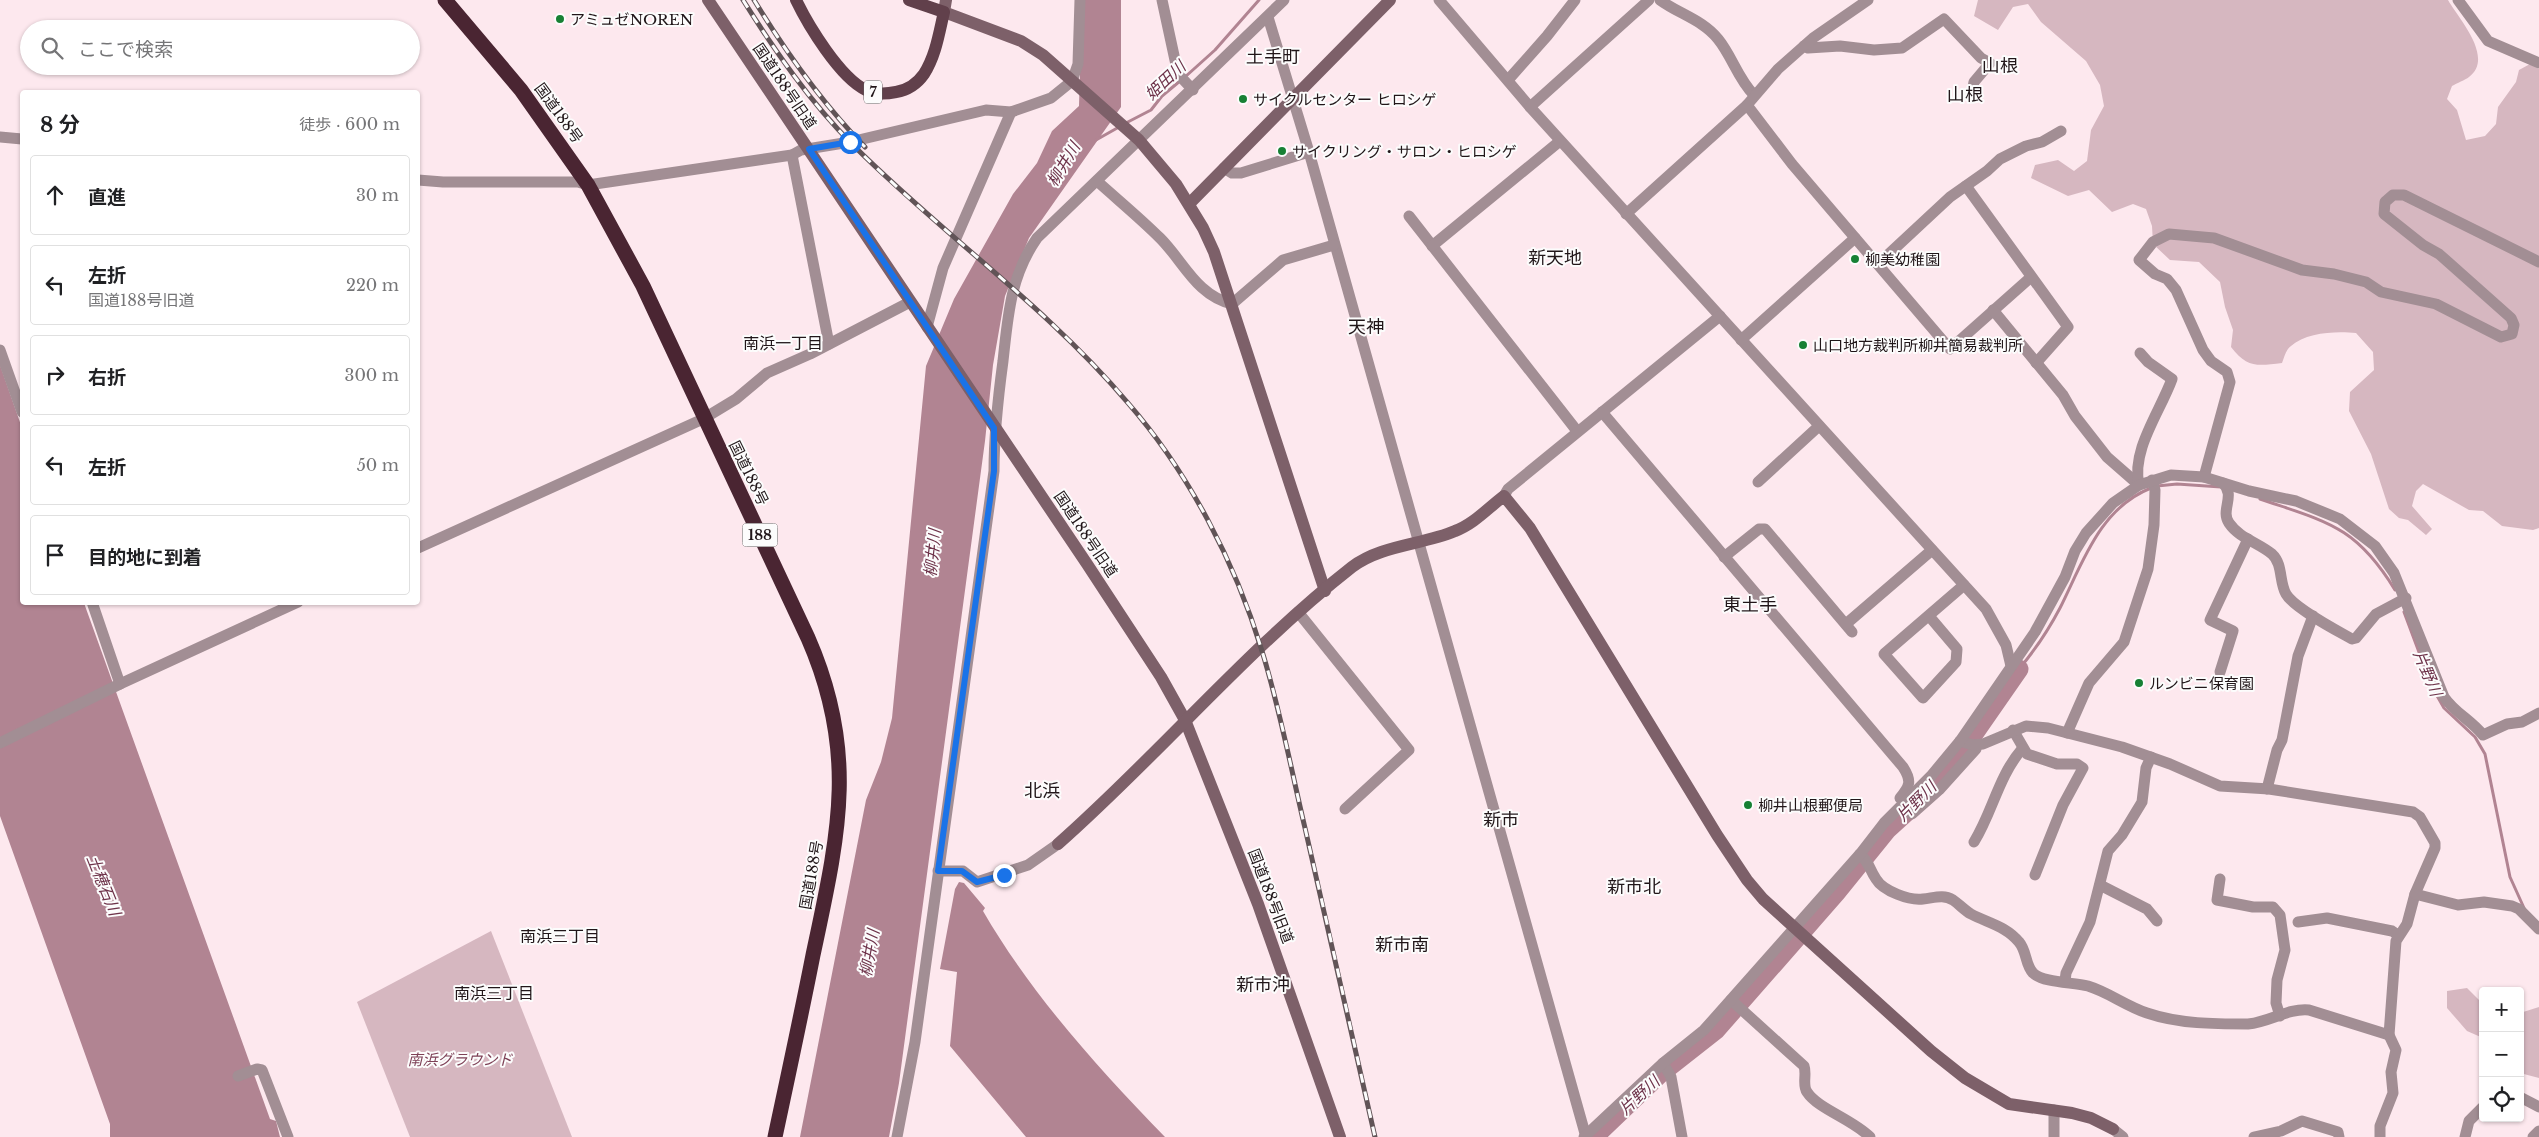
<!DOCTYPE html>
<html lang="ja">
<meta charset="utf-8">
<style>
:root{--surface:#fff;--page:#f2f2f2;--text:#202124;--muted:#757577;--line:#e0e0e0}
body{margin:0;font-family:"Libre Baskerville","Noto Sans JP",serif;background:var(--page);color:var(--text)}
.controls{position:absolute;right:15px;bottom:15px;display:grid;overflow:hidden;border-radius:5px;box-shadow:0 1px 4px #0004}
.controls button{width:45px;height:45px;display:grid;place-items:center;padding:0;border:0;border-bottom:1px solid var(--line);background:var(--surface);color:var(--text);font:25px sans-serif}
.stop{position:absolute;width:15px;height:15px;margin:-11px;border:4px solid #1a73e8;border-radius:50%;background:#fff}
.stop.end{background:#1a73e8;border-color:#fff;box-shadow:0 1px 5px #0008}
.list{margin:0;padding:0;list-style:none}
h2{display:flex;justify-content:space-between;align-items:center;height:65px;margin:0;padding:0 20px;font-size:21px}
h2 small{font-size:16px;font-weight:400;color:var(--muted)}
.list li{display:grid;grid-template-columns:32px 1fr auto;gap:15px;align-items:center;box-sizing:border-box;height:80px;margin:0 10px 10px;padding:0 10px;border:1px solid var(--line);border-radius:5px}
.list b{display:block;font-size:19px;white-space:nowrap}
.list p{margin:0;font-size:16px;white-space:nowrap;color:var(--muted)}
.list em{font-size:16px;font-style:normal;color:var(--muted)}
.icon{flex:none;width:28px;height:28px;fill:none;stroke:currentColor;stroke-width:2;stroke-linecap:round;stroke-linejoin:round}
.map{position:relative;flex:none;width:2539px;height:1137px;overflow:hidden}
.search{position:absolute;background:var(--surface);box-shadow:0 1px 4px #0004;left:20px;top:20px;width:400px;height:55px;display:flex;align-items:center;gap:12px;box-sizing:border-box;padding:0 18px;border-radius:28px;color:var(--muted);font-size:19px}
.panel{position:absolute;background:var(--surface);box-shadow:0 1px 4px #0004;left:20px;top:90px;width:400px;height:515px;border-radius:5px}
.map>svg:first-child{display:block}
</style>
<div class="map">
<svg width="2539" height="1137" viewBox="0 0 2539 1137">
<rect width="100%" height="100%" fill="#fde8ee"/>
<g fill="#d6b7c0">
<path d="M1978 0H2448C2458 18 2495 57 2469 77 2465 80 2457 83 2452 86L2447 99 2457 110 2466 140 2485 136 2496 124 2498 107 2516 82 2519 70 2530 64 2539 69V528L2533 530 2502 526 2483 511 2469 510 2423 484 2416 491 2412 506 2432 529 2426 535 2408 520 2399 518 2389 509 2371 454 2349 411 2350 392 2374 370 2373 352 2356 333C2337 331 2306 332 2291 346 2286 349 2284 358 2282 363 2257 366 2247 368 2231 347L2233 330 2225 307 2220 282 2199 262 2170 260 2153 244 2152 226 2146 209 2133 204 2112 212 2089 190 2068 196 2031 178 2035 165 2058 160 2074 171 2087 161 2091 130 2104 106 2100 85 2086 61 2041 22 2028 4 2013 7 1998 30 1974 16Z"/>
<polygon points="491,931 572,1137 410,1137 357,1002"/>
<polygon points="2467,988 2483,1004 2483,1038 2467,1031 2447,1008 2447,991"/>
<polygon points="2539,1007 2539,1078 2520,1073 2520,1013"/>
</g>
<g fill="#b18492">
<polygon points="1082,0 1121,0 1121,107 1029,238 1005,296 993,365 985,441 899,1083 889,1137 800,1137 866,800 881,762 892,718 926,366 954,299 1013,194 1037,163 1052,131 1079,106"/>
<polygon points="0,365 22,428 22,602 84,603 270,1119 276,1121 280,1137 110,1137 110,1124 0,816"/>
<path d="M959 882 964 883 985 908 983 911C1031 994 1098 1068 1165 1137H1026L950 1046 957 972 940 969 955 889Z"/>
</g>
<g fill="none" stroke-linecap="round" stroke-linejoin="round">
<g stroke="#b18492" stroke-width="3">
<polyline points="1185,77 1215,50 1259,0"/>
<polyline points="1124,124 1151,110 1162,96 1180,81"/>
<polyline points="1096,140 1119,127"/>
<polyline points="2157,486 2177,484 2221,487"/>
<path d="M2260 499C2327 522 2356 526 2395 590"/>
<polyline points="2404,612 2432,687 2444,708 2475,737 2485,754 2510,877 2524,908"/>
<path d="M2019 669C2035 650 2049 629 2060 608 2083 562 2100 508 2151 488"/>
</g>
<polyline stroke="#b18492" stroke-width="19" points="1594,1137 1660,1074 1716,1030 1836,893 1887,830 1931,790 1962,751 2019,669"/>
<g stroke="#a28e94" stroke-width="11">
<polyline points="1162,0 1178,74 1193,90"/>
<polyline points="1439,0 1530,107 1986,609 2006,645 2011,666"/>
<path d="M1660 0C1679 14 1703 20 1718 39 1732 56 1738 79 1754 95"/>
<polyline points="2458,0 2488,41 2539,63"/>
<polyline points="1268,17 1309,152 1586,1137"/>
<polyline points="1804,46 1808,48 1840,46 1874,50 1902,48 1944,19 1981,58 1990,63 1974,82 1972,92"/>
<polyline points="1508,80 1547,36 1575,0"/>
<polyline points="1747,105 1792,164 1950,349 2031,277"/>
<polyline points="1530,107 1649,0"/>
<polyline points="0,137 22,139"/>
<polyline points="792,155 829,344"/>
<polyline points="1224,168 1232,173 1241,173 1309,152"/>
<polyline points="418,180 443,182 578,182 588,185 792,155 801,150 850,142 986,110 1011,112 1051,98 1072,81 1078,64 1080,0"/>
<path d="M1097 181C1118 200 1140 218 1160 238 1184 262 1196 295 1232 304L1283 260 1334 245"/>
<polyline points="1966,186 2068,327 2036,363"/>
<polyline points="1626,214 1747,105 1778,69 1813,38 1868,0"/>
<polyline points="1409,216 1577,431"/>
<polyline points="1432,246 1560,141"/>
<polyline points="1878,264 1950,197 1987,171 2000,159 2026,146 2042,142 2061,131"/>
<polyline points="1993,310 2063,395 2075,416 2107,457 2139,485"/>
<polyline points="927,327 943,268 1011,112"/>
<polyline points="1741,340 1855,238"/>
<polyline points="0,350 22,412"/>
<path d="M1602 412 1903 767C1912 781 1910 786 1900 798"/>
<polyline points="2204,477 2230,382 2227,372 2211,361 2203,350 2176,290 2167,279 2155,274 2139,260 2153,242 2169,234 2214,238 2302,270 2334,274 2366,282 2381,292 2436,304 2501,337 2512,334 2514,325 2511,318 2439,254 2423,245 2384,214 2385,202 2393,195 2404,195 2539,262"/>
<polyline points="1758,482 1819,426"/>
<path d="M2223 483C2236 496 2220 510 2229 523 2239 538 2259 543 2272 554 2283 564 2279 582 2286 594 2294 608 2336 630 2352 639L2356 638 2376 614 2406 598"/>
<path d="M2139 485C2131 450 2160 412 2172 379L2148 362 2140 353"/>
<polyline points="1504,496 1508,489 1720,316"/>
<polyline points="418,548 703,419 736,399 767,373 810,354 910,302"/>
<polyline points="1724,557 1759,529 1765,529 1852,632"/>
<polyline points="92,602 120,684"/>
<polyline points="1298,612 1409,750 1345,809"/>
<polyline points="1929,616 1957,649 1956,662 1923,698 1884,654 1964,585"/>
<polyline points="1846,624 1932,550"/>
<polyline points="2220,672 2233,631 2210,620 2248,539"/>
<polyline points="2013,730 2027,754 2057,764 2077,764 2083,768 2063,805 2035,875"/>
<polyline points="2067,733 2089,683 2124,642 2148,569 2154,525 2155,490 2152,480"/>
<polyline points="0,743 120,684 298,602"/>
<polyline points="2267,789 2277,750 2282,740 2298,656 2313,616"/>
<polyline points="1912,814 1939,790 1976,749 1976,745"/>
<path d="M1974 842C1993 811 1998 777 2022 749"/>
<path d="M1860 854C1871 865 1868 867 1876 879 1883 891 1910 901 1923 899 1934 898 1943 894 1953 900 1959 904 1964 910 1971 914 1988 923 2006 926 2019 942 2027 951 2025 965 2033 973 2044 983 2072 982 2088 986 2108 992 2126 1006 2147 1013 2179 1024 2215 1024 2248 1024 2270 1022 2288 1008 2309 1010L2389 1035 2396 941 2407 924 2415 894 2435 848V843L2420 817 2413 812 2269 789 2220 786 2170 764 2122 747 2048 728 2026 726 1983 744 1973 745 1960 741"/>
<polyline points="938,871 963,871 977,882 1028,865 1058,844"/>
<polyline points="2220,879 2217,900 2253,907 2273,907 2280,915 2285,950 2277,980 2276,1003 2280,1016"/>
<polyline points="2100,885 2147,909 2157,921"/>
<polyline points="2415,894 2458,905 2484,902 2512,906 2519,909 2539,929"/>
<polyline points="2298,922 2327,918 2392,931 2398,935"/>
<polyline points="2065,981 2066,973 2090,922 2108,851 2122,835 2142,802 2146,768 2151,757"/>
<path d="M1731 1000 1804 1066C1807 1074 1802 1085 1807 1092 1818 1109 1852 1119 1870 1137"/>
<polyline points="1663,1063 1671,1077 1682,1137"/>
<polyline points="238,1076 257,1069 262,1070 288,1137"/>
<polyline points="2520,1097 2539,1107"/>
<polyline points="2113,1129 2123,1137"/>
<path d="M897 1137 915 1042 994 471C994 434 998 398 1003 361 1008 316 1010 277 1037 238L1284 0"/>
<path d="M1584 1137 1663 1063 1704 1030 1860 854 1884 823 1931 776 1960 741 2035 632 2065 577 2075 551 2086 533 2113 503 2139 485 2171 475 2204 477 2249 491 2296 501 2340 519 2375 546 2394 573 2444 697C2455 713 2471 720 2483 735L2507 724 2522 722 2539 713"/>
<polyline points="2054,1137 2054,1110"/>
<polyline points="2254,1137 2281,1131 2302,1121 2338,1132 2339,1137"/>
<polyline points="2380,1137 2380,1126 2393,1093 2391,1072 2396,1050 2389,1035"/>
<polyline points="2465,1137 2469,1121 2483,1107"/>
<polyline points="2533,1137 2539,1131"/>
</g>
<g stroke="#7d6069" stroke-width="12">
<polyline points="708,0 1087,564 1161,677 1185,720 1258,904 1340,1137"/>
<polyline points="946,0 944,12 1021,41 1043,55 1139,140 1176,184 1203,228 1214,252 1325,591"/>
<polyline points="1189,204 1390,0"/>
<path d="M1058 844C1159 755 1246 650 1352 567 1381 545 1422 545 1455 531 1474 524 1488 508 1504 496L1530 528 1717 835 1747 880 1763 899 1931 1051 1965 1078 2009 1104 2072 1113 2091 1118 2113 1129"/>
</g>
<path stroke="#61404b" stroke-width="12" d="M796 0C808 25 840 78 866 90 876 95 886 94 896 92 908 90 917 84 924 74 936 55 939 33 944 12L909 0"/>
<path stroke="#4a2532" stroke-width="15" d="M445 0 521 90 588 185 643 286 808 638C859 754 838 837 813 955 801 1016 788 1076 775 1137"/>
<defs>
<g id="rail">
<path d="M743 0C775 51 810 102 853 145 942 234 1046 306 1128 403 1189 473 1235 562 1262 651 1280 709 1291 769 1305 828 1329 931 1352 1034 1375 1137"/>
<path d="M754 0C786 52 822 103 865 147"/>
</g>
</defs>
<use href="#rail" stroke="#615457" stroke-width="5"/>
<use href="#rail" stroke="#fcfcfc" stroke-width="3" stroke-dasharray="9" stroke-linecap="butt"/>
</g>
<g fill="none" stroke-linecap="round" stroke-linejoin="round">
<polyline stroke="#1a73e8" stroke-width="6" points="850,142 809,149 994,428 994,471 938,871 962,871 977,882 1004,875"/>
</g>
<g fill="#178034" stroke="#fcfcfc" stroke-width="2">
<circle cx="560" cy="19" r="5"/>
<circle cx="1243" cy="99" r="5"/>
<circle cx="1282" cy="151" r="5"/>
<circle cx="1855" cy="259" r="5"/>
<circle cx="1803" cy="345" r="5"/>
<circle cx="2139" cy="683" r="5"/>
<circle cx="1748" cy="805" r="5"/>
</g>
<g text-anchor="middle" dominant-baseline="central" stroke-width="4" stroke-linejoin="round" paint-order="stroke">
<g fill="#fcfcfc" stroke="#635b5d" stroke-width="1">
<rect x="864" y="80.5" width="18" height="23" rx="4"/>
<rect x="742.5" y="523.5" width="35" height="23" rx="4"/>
</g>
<g font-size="14" font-weight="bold" fill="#211619">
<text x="873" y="92">7</text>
<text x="760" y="535">188</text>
</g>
<g font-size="15" fill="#211619" stroke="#fcfcfc" text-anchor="start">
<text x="570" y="19">アミュゼNOREN</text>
<text x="1253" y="99">サイクルセンター ヒロシゲ</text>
<text x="1292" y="151">サイクリング・サロン・ヒロシゲ</text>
<text x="1865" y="259">柳美幼稚園</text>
<text x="1813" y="345">山口地方裁判所柳井簡易裁判所</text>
<text x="2149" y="683">ルンビニ保育園</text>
<text x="1758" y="805">柳井山根郵便局</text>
</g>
<g font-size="15" fill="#211619" stroke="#fcfcfc">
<text transform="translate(785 86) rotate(56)">国道188号旧道</text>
<text transform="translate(559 113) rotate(54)">国道188号</text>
<text transform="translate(749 473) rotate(64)">国道188号</text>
<text transform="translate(1086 534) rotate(56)">国道188号旧道</text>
<text transform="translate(811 875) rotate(-80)">国道188号</text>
<text transform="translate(1271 896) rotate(69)">国道188号旧道</text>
</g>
<g font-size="15" font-style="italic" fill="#7e4157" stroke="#fcfcfc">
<text x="460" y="1059">南浜グラウンド</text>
</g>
<g font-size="16" font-style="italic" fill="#6e334a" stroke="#fcfcfc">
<text transform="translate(1165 80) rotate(-43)">姫田川</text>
<text transform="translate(1063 164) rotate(-59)">柳井川</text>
<text transform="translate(932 553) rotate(-84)">柳井川</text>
<text transform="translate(2428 673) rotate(67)">片野川</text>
<text transform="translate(1916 801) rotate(-45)">片野川</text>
<text transform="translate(104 885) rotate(68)">土穂石川</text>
<text transform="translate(869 953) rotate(-80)">柳井川</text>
<text transform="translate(1639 1095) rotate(-43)">片野川</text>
</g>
<g font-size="16" fill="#211619" stroke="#fcfcfc">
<text x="783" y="343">南浜一丁目</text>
<text x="560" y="936">南浜三丁目</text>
<text x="494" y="993">南浜三丁目</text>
</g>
<g font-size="18" fill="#211619" stroke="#fcfcfc">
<text x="1273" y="57">土手町</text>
<text x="2000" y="66">山根</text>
<text x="1965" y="95">山根</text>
<text x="1555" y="258">新天地</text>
<text x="1366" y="327">天神</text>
<text x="1750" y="605">東土手</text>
<text x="1042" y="791">北浜</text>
<text x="1501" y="820">新市</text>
<text x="1634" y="887">新市北</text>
<text x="1402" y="945">新市南</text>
<text x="1263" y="985">新市沖</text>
</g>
</g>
</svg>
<div class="controls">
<button>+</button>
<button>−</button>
<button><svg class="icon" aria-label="locate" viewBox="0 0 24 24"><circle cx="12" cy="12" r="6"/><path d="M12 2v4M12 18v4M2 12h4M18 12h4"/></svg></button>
</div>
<div class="stop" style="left:850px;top:142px"></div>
<div class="stop end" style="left:1004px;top:875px"></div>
<div class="search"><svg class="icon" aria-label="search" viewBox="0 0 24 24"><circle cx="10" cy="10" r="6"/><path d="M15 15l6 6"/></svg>ここで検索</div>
<section class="panel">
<h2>8 分<small>徒歩 · 600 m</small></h2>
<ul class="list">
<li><svg class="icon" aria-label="ahead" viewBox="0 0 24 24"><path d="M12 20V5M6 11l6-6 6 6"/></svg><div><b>直進</b></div><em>30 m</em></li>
<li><svg class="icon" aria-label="left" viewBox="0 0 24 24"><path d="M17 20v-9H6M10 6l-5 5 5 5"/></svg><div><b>左折</b><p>国道188号旧道</p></div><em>220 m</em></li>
<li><svg class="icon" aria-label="right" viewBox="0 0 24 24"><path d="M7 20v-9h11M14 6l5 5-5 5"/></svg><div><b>右折</b></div><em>300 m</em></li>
<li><svg class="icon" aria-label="left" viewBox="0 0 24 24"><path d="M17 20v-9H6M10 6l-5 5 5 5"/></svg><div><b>左折</b></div><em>50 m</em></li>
<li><svg class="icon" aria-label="arrive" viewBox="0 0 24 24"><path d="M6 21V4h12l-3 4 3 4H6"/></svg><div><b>目的地に到着</b></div></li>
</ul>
</section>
</div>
